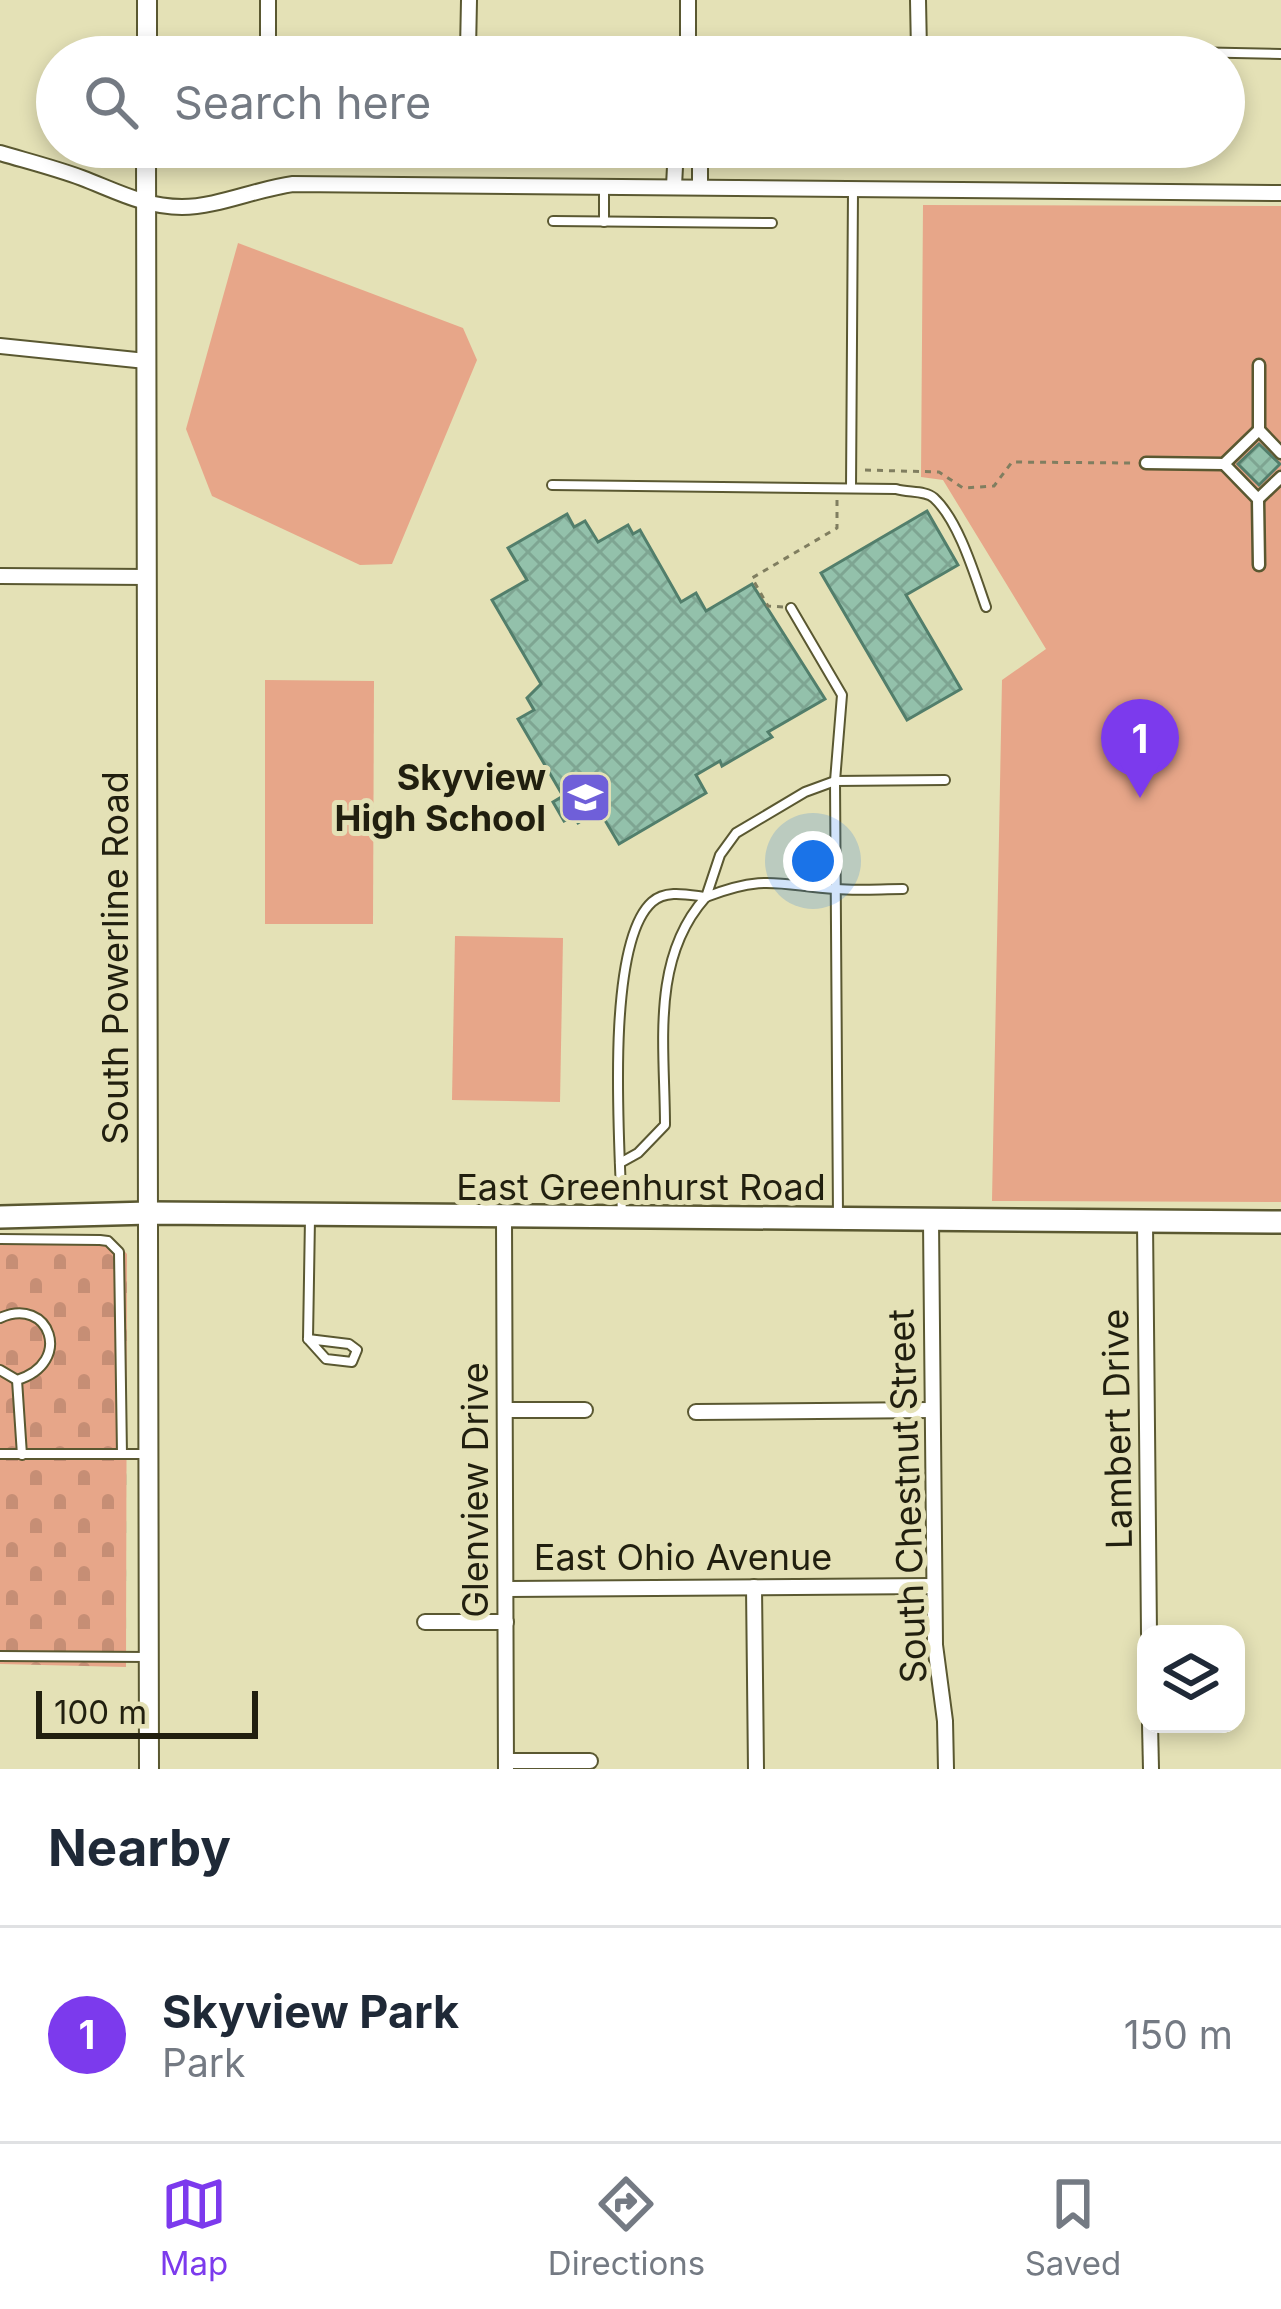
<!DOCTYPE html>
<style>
:root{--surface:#fff;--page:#f2f2f3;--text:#1f2937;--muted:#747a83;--line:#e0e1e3;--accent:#7c3aed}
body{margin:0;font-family:Inter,sans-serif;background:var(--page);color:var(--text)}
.controls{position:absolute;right:36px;bottom:36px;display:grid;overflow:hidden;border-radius:24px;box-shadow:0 6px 18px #0003}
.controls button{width:108px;height:108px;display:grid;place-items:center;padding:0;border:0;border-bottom:3px solid var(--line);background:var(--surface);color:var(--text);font:60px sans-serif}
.scale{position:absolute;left:36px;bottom:30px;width:222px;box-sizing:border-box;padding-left:12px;border:6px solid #211f0f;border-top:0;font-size:33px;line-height:42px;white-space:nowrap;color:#211f0f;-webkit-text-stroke:9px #e4e1b6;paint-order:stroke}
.you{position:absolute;left:813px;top:861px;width:42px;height:42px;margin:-30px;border:9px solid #fff;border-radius:50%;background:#1a73e8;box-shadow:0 0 0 18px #1a73e833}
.badge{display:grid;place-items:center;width:78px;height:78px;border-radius:50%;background:var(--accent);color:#fff;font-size:39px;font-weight:700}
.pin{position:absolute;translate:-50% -99px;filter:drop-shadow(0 3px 6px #0008)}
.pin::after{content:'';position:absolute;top:63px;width:42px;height:36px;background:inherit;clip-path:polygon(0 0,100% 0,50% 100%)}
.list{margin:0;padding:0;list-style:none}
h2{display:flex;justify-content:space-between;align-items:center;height:156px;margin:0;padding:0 48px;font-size:51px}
h2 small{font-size:39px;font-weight:400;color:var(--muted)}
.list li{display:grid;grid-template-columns:78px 1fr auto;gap:36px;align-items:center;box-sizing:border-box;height:216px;padding:0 48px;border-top:3px solid var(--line)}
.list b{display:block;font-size:45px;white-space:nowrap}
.list p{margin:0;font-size:39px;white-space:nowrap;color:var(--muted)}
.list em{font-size:39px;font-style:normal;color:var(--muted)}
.icon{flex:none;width:66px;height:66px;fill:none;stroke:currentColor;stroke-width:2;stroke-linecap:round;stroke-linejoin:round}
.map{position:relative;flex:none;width:1281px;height:1769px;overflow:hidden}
.search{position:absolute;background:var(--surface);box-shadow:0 6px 18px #0003;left:36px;right:36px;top:36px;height:132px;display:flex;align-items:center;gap:30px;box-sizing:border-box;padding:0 42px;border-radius:66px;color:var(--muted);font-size:45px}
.sheet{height:372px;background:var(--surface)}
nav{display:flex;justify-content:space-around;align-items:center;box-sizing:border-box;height:168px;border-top:3px solid var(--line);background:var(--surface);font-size:33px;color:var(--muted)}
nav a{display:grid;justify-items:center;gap:6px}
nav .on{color:var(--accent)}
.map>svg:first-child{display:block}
</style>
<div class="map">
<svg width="1281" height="1769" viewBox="0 0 1281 1769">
<defs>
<pattern id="cemetery-stones" width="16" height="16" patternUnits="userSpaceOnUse" patternTransform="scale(3)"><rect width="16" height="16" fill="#e7a689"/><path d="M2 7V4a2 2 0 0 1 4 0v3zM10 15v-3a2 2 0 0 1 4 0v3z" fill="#c68e75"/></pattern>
<pattern id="building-cross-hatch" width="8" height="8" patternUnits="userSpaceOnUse" patternTransform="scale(3)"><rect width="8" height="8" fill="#93c1ab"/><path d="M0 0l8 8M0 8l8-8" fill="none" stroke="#7ea592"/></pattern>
</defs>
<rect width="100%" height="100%" fill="#e4e1b6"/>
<polygon fill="url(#cemetery-stones)" points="0,1236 112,1237 127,1254 126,1667 0,1664"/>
<g fill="#e7a689">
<polygon points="923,205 1281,206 1281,1202 992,1201 1002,680 1046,649 943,480 921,477"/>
<polygon points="238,243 463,328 477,360 392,564 360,565 212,496 186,429"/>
<polygon points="265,680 374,681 373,924 265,924"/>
<polygon points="455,936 563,938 560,1102 452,1100"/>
</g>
<g fill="url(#building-cross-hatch)" stroke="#527e6b" stroke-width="3">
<polygon points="1259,444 1280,464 1259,485 1238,464"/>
<polygon points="927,511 958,565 906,595 961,689 907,720 821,573"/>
<polygon points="567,514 574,527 585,521 598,542 628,525 633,534 640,530 681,602 696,593 706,611 752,584 825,699 768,732 772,737 722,766 720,761 696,775 706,793 619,844 599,810 578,823 574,816 564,821 553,802 563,796 518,719 534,710 527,698 541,684 492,600 527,580 508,548"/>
</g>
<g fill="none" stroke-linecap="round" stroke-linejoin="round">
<defs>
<g id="service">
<polyline points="1137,51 1281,54"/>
<polyline points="553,221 772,223"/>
<polyline points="604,222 604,187"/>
<path d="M552 485 896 489C908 493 925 490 934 498 959 521 975 576 986 607"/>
<polyline points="851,488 853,191"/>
<polyline points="791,608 842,695 835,781 838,1216"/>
<path d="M903 889C881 889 858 891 836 889 778 885 765 874 706 897L720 855 736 833 805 792 835 781 945 780"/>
<path d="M620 1163 638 1153 665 1125C665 1048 650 960 705 898"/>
<path d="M622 1215C620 1149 604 945 652 902 666 889 689 895 706 897"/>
<polyline points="0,1239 100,1240 108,1241 119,1252 122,1454"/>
<path d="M0 1318C50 1295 74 1363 17 1380L0 1370"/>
<polyline points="308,1339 310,1218"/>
<polygon points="308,1339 349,1344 357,1350 352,1362 326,1359"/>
<polyline points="17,1380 22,1455"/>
<polyline points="0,1454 145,1454"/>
<polyline points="0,1656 147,1657"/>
</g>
<g id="pedestrian">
<polyline points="1259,365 1259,430 1281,453"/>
<polyline points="1146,463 1224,464 1259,430"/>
<polyline points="1224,464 1258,499 1259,565"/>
<polyline points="1258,499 1281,477"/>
</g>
<g id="minor">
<polyline points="268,0 268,52"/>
<polyline points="918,0 919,51"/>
<polyline points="468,50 469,0"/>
<polyline points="688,57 688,0"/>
<path d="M0 153C27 161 55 168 82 178 116 191 145 207 182 207 217 207 256 189 293 184L1281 193"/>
<polyline points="674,186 676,147"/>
<polyline points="700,187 700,147"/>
<polyline points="0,346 146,361"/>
<polyline points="0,576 148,577"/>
<polyline points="504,1218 506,1769"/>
<polyline points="931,1221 935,1645 945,1721 946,1769"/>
<polyline points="1145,1222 1149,1634"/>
<polyline points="505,1410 585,1410"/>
<polyline points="696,1412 932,1410"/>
<polyline points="754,1587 756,1769"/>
<polyline points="506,1589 933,1586"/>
<polyline points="425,1622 506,1622"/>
<polyline points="1150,1724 1151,1769"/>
<polyline points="506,1761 590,1761"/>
</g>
<g id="tertiary">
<polyline points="147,57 147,0"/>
<polyline points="146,147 149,1769"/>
</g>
<polyline id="secondary" points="0,1217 149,1213 1281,1222"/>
</defs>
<use href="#service" stroke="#5a5831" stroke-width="12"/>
<use href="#pedestrian" stroke="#5a5831" stroke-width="15"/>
<use href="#minor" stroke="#5a5831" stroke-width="18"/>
<use href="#tertiary" stroke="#5a5831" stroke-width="22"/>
<use href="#secondary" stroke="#5a5831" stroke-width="26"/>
<g stroke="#807e60" stroke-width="3" stroke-dasharray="6 6" stroke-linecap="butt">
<polyline points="865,470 939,472 963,488 994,486 1012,462 1131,463"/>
<polyline points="783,607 768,606 752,578 837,528 837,498"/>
</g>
<use href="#service" stroke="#fff" stroke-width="8"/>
<use href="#pedestrian" stroke="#fff" stroke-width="10"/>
<use href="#minor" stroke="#fff" stroke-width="14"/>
<use href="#tertiary" stroke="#fff" stroke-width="18"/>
<use href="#secondary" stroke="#fff" stroke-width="21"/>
</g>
<defs>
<symbol id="school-square" viewBox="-11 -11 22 22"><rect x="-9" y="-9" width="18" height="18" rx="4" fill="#6f5fd9" stroke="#e4e1b6"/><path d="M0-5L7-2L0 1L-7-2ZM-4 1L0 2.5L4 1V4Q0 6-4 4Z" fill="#fff"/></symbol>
</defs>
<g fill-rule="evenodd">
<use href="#school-square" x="556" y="768" width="59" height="59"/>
</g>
<g text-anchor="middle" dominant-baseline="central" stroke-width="10" stroke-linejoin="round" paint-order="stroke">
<g font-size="36" font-weight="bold" fill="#211f0f" stroke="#e4e1b6" text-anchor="end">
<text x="546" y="777">Skyview<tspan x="546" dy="41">High School</tspan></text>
</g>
<g font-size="36" fill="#211f0f" stroke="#e4e1b6">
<text transform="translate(115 958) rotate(-90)">South Powerline Road</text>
<text x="641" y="1187">East Greenhurst Road</text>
<text transform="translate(1117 1429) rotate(-91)">Lambert Drive</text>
<text transform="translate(475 1490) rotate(-90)">Glenview Drive</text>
<text transform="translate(907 1496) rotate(-92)">South Chestnut Street</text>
<text x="683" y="1557">East Ohio Avenue</text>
</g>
</g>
</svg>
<div class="controls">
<button><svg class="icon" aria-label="layers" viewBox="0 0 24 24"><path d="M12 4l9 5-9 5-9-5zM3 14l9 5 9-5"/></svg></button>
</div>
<div class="scale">100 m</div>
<div class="you"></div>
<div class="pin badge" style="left:1140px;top:798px">1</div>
<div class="search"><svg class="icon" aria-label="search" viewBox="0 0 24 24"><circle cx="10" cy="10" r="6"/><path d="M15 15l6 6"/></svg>Search here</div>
</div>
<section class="sheet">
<h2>Nearby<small></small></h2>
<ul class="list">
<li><span class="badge">1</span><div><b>Skyview Park</b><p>Park</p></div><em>150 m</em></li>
</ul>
</section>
<nav>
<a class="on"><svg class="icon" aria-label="map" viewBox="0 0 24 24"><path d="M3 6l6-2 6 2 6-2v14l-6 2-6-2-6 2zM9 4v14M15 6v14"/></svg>Map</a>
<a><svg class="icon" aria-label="directions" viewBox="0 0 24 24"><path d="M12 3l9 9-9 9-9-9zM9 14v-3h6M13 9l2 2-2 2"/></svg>Directions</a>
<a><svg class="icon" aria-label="saved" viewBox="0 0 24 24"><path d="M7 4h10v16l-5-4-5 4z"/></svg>Saved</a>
</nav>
